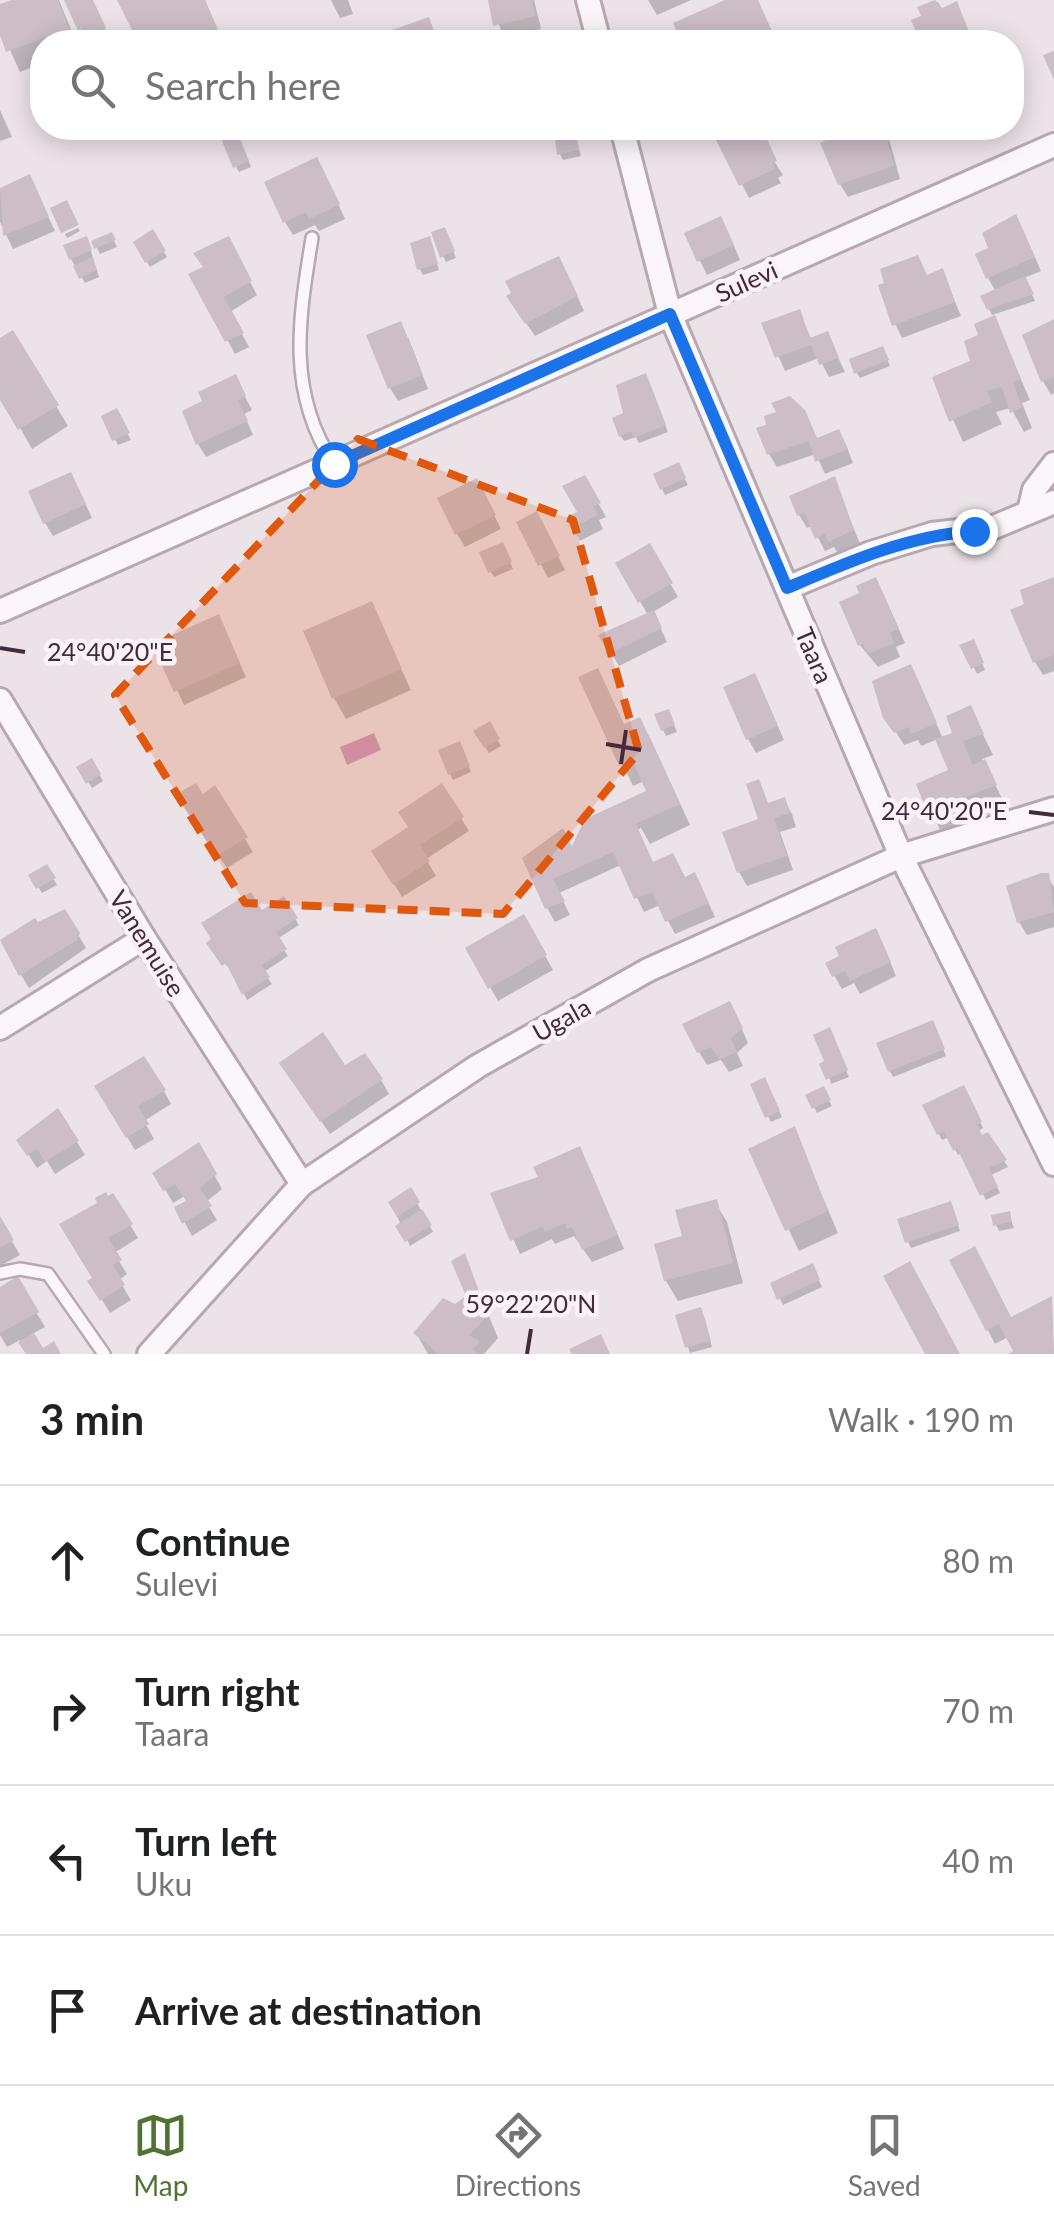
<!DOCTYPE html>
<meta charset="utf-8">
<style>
:root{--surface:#fff;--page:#f6f6f6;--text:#202124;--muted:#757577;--line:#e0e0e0;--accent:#507233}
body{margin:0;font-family:Lato,sans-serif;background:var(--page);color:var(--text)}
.stop{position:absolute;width:30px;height:30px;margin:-22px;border:8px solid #1a73e8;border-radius:50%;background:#fff}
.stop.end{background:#1a73e8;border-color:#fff;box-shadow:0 2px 10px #0008}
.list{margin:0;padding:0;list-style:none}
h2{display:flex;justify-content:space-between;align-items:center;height:130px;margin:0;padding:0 40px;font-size:42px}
h2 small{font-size:32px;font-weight:400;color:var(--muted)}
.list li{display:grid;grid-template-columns:65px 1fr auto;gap:30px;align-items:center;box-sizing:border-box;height:150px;padding:0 40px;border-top:2px solid var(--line)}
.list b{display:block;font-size:38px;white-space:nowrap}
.list p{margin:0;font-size:32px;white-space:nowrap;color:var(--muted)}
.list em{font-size:32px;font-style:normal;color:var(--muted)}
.icon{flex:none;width:55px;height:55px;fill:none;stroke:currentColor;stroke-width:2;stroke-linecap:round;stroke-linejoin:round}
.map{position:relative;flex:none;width:1054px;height:1354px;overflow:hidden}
.search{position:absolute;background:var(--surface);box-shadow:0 5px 25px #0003;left:30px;right:30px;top:30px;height:110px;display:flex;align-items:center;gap:25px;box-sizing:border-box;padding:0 35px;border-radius:40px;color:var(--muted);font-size:38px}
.sheet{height:730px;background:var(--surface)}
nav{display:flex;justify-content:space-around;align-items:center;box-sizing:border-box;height:140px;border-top:2px solid var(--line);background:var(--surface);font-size:28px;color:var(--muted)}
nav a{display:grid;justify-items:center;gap:5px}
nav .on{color:var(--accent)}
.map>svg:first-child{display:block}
</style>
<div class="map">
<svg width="1054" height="1354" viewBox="0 0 1054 1354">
<rect width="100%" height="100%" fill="#ece3e9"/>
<polygon fill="#cd9dc4" points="374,733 381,750 347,765 340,747"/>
<g fill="#0003">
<polygon points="19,0 59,0 76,42 42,42 42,63 20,72 0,28 0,7"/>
<polygon points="69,0 92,0 111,42 88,42"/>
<polygon points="126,0 205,0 223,42 126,42 124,39 136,34"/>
<polygon points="331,0 348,0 353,14 340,18"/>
<polygon points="490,0 534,0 541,29 504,38"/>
<polygon points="648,0 691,0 657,15"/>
<polygon points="731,0 757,0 777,42 684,42 676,24"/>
<polygon points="938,2 942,10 963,18 973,42 923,42 914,22 924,17 920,8"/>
<polygon points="0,110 12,137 0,141"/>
<polygon points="713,128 753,128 783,175 778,178 781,183 749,198"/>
<polygon points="854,128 886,128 900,179 848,197 840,184"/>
<polygon points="575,135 581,156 563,160 560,154"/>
<polygon points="239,138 251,167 239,172 236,167"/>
<polygon points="324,173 345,219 319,231 315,225 293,235 285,222"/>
<polygon points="29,177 55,231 13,249 0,222 0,190"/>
<polygon points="78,228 80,231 67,238 65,234"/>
<polygon points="1023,230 1041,271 1024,278 1035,301 992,315 989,309 996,292 988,278"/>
<polygon points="728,232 740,260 707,275 687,234"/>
<polygon points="152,233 167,257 150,267 136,243"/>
<polygon points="111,235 117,247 100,254 94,242"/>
<polygon points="447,236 456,258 446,262 443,256"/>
<polygon points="89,245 99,277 85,283 71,259"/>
<polygon points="432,245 439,270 423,275 420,269"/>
<polygon points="235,253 257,295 230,312 249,347 235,354 192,275"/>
<polygon points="942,271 961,316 902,338 895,324 928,277"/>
<polygon points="566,272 584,311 535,336 517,310"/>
<polygon points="798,312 812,340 827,334 845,372 829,377 819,358 785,371 765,325"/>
<polygon points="994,318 1030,400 1022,403 1032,428 1024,432 1011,408 996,412 1002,424 963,442 935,379 974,363 981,336"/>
<polygon points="1054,323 1054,393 1051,395 1043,381"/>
<polygon points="12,333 68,426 32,449 0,392 0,341"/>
<polygon points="408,337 428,389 398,401 390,388"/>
<polygon points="885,354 890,366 860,378 856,372"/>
<polygon points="648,382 668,432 639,443 636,437 624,441 621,436 626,415"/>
<polygon points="242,391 252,410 244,414 253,435 206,457 198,444"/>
<polygon points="116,412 131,440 118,445 104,417"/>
<polygon points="769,426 846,445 853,463 825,474 816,454 777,467 769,454"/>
<polygon points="678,465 688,485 665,495 662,489"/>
<polygon points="584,478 606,517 599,520 603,529 580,541 573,528 580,513"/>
<polygon points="834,479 860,544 838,554 834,547 825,551 812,526 807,528 799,515"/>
<polygon points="78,488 92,518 53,536 45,523"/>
<polygon points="484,495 501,529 465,547 457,534"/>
<polygon points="520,523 544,528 565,570 548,578"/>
<polygon points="649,546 678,597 653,612 667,642 619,666 601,636 648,615 618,564"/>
<polygon points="505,551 513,569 494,577 490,571"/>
<polygon points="1054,580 1054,671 1043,675 1035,662 1028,605"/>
<polygon points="883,593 905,643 896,647 900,657 878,667 860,645"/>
<polygon points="371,605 411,690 346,719 334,698"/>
<polygon points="225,631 246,677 184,705 156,645"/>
<polygon points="963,646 976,648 985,670 977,674"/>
<polygon points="582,678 625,727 639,720 651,740 690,825 650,844 641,828 637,830 653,865 702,889 715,917 675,934 660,905 644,912 621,865 559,893 570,915 555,922 547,908 525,859 572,850 650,792 644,781 633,786"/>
<polygon points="918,681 943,739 955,734 970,708 993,755 982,759 1006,806 976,819 978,825 944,839 920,785 951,772 938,739 921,746 918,740 904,745 884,713"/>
<polygon points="762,690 784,740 756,753 748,739"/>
<polygon points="671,717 677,732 666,736 663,730"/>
<polygon points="489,725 501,746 489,753 476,732"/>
<polygon points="462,750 471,772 453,780 450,774"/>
<polygon points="92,761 103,781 92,788 79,768"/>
<polygon points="758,782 769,806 784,800 792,814 796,827 780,832 793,870 747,886 739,872 761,821"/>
<polygon points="215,789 253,852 227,868 186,809"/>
<polygon points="461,818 469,831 426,859 436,876 402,897 375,852"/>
<polygon points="46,867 57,885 42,893 32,876"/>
<polygon points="1047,876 1054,887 1054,927 1027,935 1019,922"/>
<polygon points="283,900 299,925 277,939 288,956 264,972 272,984 247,1000 237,978 213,949"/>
<polygon points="65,912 86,948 29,988 1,942 34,921 37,926"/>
<polygon points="524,918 553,970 498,1001 468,948"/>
<polygon points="883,945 896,976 860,994 854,983 842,989 834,975"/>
<polygon points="737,1018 748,1043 737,1053 743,1066 729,1072 721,1060 707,1065 699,1052"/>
<polygon points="935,1029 946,1056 893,1077 890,1071"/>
<polygon points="832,1036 849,1077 831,1084 827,1063"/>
<polygon points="345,1068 381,1080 389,1094 330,1134 290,1077"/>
<polygon points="767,1086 782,1117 771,1122 768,1116"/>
<polygon points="97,1087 164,1091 171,1104 144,1121 154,1139 135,1150"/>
<polygon points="963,1088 983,1128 978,1131 982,1138 987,1135 1008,1167 991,1175 1000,1193 986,1200 962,1153 958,1155 949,1137 942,1140 925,1106"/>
<polygon points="823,1090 832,1106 817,1113 809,1097"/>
<polygon points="58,1112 85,1155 55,1174 47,1161 37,1168 19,1140"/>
<polygon points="794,1130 838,1233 799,1251 751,1150"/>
<polygon points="198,1146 222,1189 206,1202 217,1220 192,1236 177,1208 189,1202 185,1196 173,1203 156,1174"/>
<polygon points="586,1162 624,1249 592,1262 574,1236 555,1244 552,1239 520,1254 493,1195"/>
<polygon points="410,1190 433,1232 410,1246 391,1202"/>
<polygon points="113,1196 138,1238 114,1253 127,1274 119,1280 131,1300 110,1313 91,1282 95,1279 108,1199"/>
<polygon points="715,1202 727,1222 743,1283 678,1301 666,1281 657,1245 685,1238"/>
<polygon points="953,1210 960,1231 911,1248 908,1242"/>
<polygon points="1009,1214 1014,1228 999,1231 996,1225"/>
<polygon points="0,1221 20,1255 0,1266"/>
<polygon points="464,1256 498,1338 484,1354 428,1354 416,1333 469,1297"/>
<polygon points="952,1261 1010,1320 1051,1299 1054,1354 1013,1354 1016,1352 1008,1337 995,1344"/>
<polygon points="812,1266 822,1287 783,1305 773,1284"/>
<polygon points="17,1280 45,1327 32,1334 42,1352 59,1354 28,1354 20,1340 7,1347 0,1335 0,1290"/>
<polygon points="704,1316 712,1347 690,1353 678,1317"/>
</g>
<g fill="#ccbdc7">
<polygon points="12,0 58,0 74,42 49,42 46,37 6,52 0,35 0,4"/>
<polygon points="64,0 93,0 106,28 88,36 84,27 78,31"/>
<polygon points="117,0 205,0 223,42 183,42 180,36 167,42 123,42 121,37 133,32"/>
<polygon points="488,0 532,0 535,16 493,26"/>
<polygon points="725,0 758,0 776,41 681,42 673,23"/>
<polygon points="935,0 942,8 957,1 972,40 920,42 911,20 921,16 917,7"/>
<polygon points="429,17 438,42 390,42 386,32"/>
<polygon points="1054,51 1054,80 1043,55"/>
<polygon points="710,128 755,128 762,141 767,139 777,161 773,163 775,169 739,186"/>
<polygon points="851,128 884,128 894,166 838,185 820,143"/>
<polygon points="236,129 249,161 233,168 220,136"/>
<polygon points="576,133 579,150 557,155 555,138"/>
<polygon points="317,157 340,204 309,219 306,212 283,223 264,182"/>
<polygon points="30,174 49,217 3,236 0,188"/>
<polygon points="67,200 79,225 61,233 50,208"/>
<polygon points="1016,214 1035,257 986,279 975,254 988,248 982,233"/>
<polygon points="721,216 734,245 697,262 684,233"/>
<polygon points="445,227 455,251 440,258 431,232"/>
<polygon points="153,229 166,251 145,263 133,242"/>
<polygon points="112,232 116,240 94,249 91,241"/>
<polygon points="87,236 92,250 69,260 63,245"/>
<polygon points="229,236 252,281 224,297 244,333 225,342 188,274 203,267 193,253"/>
<polygon points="430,236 438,264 417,270 410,243"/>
<polygon points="918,255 927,275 943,268 955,302 892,326 878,285 884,283 880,269"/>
<polygon points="559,256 578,296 525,324 506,296 511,293 505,281"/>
<polygon points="92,257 97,270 79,279 73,266"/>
<polygon points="1025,276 1034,294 987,310 980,296"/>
<polygon points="800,309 810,338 828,331 839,358 819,365 811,345 775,358 761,323"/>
<polygon points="995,315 1021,379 1013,382 1022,407 1010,413 1002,387 987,391 992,402 949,422 932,377 970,361 964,341 978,335 974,324"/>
<polygon points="1054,319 1054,377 1041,382 1022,335"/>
<polygon points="401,321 423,375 388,389 366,335"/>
<polygon points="13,330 59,405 18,430 0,400 0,338"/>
<polygon points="883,346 889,360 854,374 849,359"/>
<polygon points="646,373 666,425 634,438 631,431 619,437 612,418 623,413 616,385"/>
<polygon points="236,374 246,396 238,400 248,421 196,445 182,411 202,401 198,392"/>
<polygon points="790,396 805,410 817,438 839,429 848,449 815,462 809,441 767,455 756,428 766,425 764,416 776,412 771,403"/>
<polygon points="117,408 130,433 112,441 101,416"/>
<polygon points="679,462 686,478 660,490 653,474"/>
<polygon points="71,472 86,504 43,524 28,491"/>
<polygon points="585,475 601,503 593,506 598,515 571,529 566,517 577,512 562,486"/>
<polygon points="835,476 854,530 828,542 825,534 815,539 804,513 797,516 789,496"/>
<polygon points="477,478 496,515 455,535 437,498"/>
<polygon points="537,511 560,556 538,566 516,522"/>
<polygon points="503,542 512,562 488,573 479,552"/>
<polygon points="650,543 673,583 638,603 615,563"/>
<polygon points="876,577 899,629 890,633 894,643 868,654 863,644 858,646 839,602 859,593 856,586"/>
<polygon points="1054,577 1054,655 1033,663 1010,610 1024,604 1020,590"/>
<polygon points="372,601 402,669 332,699 303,631"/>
<polygon points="654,610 662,628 609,654 598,635"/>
<polygon points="219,614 240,663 174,692 152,644"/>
<polygon points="974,639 984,663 971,669 959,645"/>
<polygon points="911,664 937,723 911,734 909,727 894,733 883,718 872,681"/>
<polygon points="598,668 624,724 640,717 680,804 636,824 653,862 673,853 685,877 695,872 709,903 665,922 652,892 634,899 613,852 553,879 565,901 545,909 522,858 563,828 572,846 585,819 646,791 632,760 619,766 578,677"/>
<polygon points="755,673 778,726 746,740 723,687"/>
<polygon points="971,705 984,734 963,741 973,765 985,759 997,785 966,797 969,804 930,819 916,784 948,770 935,739 952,733 946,716"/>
<polygon points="669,709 675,725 661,731 654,714"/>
<polygon points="490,721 500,739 484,748 473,731"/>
<polygon points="460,741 470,766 448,775 438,750"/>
<polygon points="92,758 101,774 86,784 76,767"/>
<polygon points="759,779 768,803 785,797 790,813 774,818 787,856 737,873 722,832 758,819 746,784"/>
<polygon points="196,783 203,794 215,785 248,837 217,856 175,795"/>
<polygon points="442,783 464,817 420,845 430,861 393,885 371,851 408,827 398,812"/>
<polygon points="47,864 56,878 36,889 28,875"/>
<polygon points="1041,873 1049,873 1054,912 1017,923 1006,886"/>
<polygon points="251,892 262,910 284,896 298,918 276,932 287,949 262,965 270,977 242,995 226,963 222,966 206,943 211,939 201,923"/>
<polygon points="65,909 80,933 77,940 19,976 0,940 35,918 38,922"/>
<polygon points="524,914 547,955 488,989 465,948"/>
<polygon points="876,928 891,962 850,981 845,971 832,977 825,963 839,956 835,947"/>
<polygon points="730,1001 743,1028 731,1038 737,1052 719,1060 711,1047 697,1053 682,1024"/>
<polygon points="933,1020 945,1049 888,1072 876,1043"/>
<polygon points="830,1027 848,1070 826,1080 819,1064 824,1061 813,1035"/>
<polygon points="323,1032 345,1065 365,1053 383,1079 320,1122 279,1063"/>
<polygon points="144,1056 166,1090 138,1106 149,1124 126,1138 94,1086"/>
<polygon points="765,1077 780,1111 765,1118 750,1084"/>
<polygon points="964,1085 982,1122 977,1124 982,1135 988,1132 1007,1160 989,1168 998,1187 980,1196 957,1148 953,1151 944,1132 937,1135 922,1105"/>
<polygon points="824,1086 831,1100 812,1109 805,1095"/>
<polygon points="58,1108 79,1141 45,1162 37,1149 27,1156 16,1140"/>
<polygon points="795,1126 828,1211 785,1231 748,1149"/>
<polygon points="199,1142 217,1174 200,1188 212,1206 182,1224 174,1207 186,1201 175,1184 163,1191 152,1173"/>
<polygon points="580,1146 618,1235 582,1250 572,1227 567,1229 565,1223 545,1232 542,1227 510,1241 490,1193 538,1177 533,1167"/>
<polygon points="411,1187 420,1202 397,1217 388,1202"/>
<polygon points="106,1192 108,1196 113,1193 133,1224 108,1238 122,1260 113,1265 125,1285 100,1301 87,1281 92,1278 59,1224 97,1203 95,1198"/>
<polygon points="717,1199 733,1263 664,1281 654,1244 682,1236 675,1210"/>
<polygon points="951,1201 959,1225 905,1243 897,1219"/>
<polygon points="422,1209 432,1225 405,1242 395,1226"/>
<polygon points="1010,1211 1012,1222 993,1226 991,1215"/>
<polygon points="0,1216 14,1240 0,1248"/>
<polygon points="975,1246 1011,1317 1052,1296 1054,1354 1008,1354 1013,1351 999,1324 986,1331 949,1260"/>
<polygon points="465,1253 488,1316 469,1335 480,1342 473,1349 478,1354 439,1354 413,1333 443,1298 455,1304 466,1296 451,1261"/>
<polygon points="910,1261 960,1354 925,1354 883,1276"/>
<polygon points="813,1263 820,1280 777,1300 770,1283"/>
<polygon points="18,1276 39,1312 0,1333 0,1287"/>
<polygon points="701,1307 711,1341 685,1348 675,1315"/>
<polygon points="34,1333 43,1348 54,1341 61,1354 26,1354 18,1342"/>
<polygon points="601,1334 610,1354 572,1354 569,1349"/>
</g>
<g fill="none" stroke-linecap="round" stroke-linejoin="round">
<defs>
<g id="lane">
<path d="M312 238C299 318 286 392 334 464"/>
<polyline points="0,1273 20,1269 48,1274 104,1354"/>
</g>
<g id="street">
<polyline points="588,0 599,42"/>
<polyline points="622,128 670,314 901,856 1054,1164"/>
<polyline points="1029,511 1034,490 1054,464"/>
<polyline points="787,588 871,553 932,534 994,527 1054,502"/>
<polyline points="0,611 1054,145"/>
<polyline points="0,700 144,938 302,1184"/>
<polyline points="0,1028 144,938"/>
<polyline points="149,1354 302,1184 478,1066 648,970 901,856 1054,809"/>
</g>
</defs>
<use href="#lane" stroke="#b7a8b2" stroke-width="16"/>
<use href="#street" stroke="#b7a8b2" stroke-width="28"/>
<use href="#lane" stroke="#faf6f9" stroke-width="11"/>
<use href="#street" stroke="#faf6f9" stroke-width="22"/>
</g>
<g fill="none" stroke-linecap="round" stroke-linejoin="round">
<path stroke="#1a73e8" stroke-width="12" d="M334 464 670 314 787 588C848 562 907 536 974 531"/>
</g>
<path fill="#e0570e" fill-opacity="0.2" stroke="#e0570e" stroke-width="8" stroke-dasharray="20 12" stroke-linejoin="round" d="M358 439 573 520 639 752 503 914 245 903 115 695Z"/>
<path fill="none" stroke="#452a3d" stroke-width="4" d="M0 648 25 652M606 744 641 750M621 764 626 730M1029 812 1054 815M527 1354 531 1329"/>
<g text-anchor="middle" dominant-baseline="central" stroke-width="9" stroke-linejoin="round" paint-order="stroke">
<g font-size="25" fill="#452a3d" stroke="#f9f3f7">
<text transform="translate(746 281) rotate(-24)">Sulevi</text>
<text transform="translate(815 655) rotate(67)">Taara</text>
<text transform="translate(148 943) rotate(58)">Vanemuise</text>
<text transform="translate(561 1019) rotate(-29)">Ugala</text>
</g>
</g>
<g font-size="25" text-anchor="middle" fill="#452a3d" stroke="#f9f3f7" stroke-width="9" stroke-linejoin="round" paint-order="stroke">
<text x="110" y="661">24°40'20"E</text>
<text x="944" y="820">24°40'20"E</text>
<text x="531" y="1313">59°22'20"N</text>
</g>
</svg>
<div class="stop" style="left:334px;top:464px"></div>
<div class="stop end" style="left:974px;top:531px"></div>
<div class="search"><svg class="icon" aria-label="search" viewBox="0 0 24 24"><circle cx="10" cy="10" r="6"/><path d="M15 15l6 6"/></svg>Search here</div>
</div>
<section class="sheet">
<h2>3 min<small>Walk · 190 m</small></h2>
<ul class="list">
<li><svg class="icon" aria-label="ahead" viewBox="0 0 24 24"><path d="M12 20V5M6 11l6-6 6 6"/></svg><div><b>Continue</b><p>Sulevi</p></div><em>80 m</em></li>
<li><svg class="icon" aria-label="right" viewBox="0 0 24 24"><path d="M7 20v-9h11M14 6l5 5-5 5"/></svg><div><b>Turn right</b><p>Taara</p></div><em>70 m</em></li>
<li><svg class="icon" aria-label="left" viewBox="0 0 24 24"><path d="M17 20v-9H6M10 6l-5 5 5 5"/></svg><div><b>Turn left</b><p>Uku</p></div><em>40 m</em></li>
<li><svg class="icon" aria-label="arrive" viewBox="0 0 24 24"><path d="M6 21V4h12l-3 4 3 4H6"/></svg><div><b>Arrive at destination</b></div></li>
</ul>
</section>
<nav>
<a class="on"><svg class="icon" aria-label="map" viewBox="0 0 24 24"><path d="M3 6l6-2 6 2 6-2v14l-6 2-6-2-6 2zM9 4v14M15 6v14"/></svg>Map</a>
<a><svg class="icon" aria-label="directions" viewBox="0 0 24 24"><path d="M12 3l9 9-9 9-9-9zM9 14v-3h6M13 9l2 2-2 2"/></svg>Directions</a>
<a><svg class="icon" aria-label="saved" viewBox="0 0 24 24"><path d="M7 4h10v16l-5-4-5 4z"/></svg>Saved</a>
</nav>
